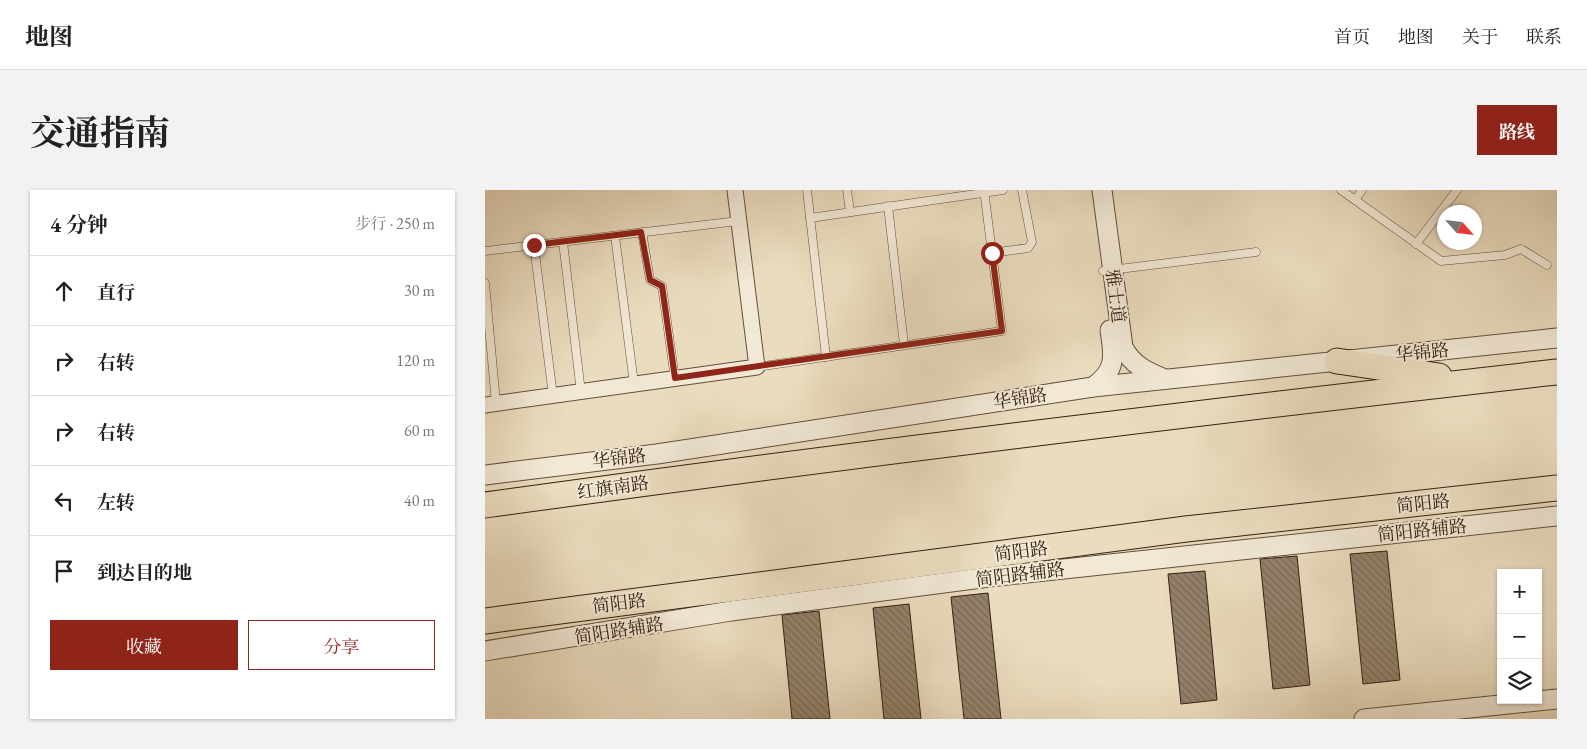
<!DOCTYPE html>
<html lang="zh">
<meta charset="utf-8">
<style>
:root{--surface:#fff;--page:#f2f2f2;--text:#222;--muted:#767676;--line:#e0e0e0;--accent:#8f2418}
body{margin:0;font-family:"EB Garamond","Noto Serif SC",serif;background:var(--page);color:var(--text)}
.controls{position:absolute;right:15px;bottom:15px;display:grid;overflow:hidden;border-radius:0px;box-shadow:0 1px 4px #0004}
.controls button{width:45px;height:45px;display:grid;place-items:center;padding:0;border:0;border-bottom:1px solid var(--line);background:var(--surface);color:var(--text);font:25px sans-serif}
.compass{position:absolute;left:952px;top:15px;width:45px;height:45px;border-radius:50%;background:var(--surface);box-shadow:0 1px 4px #0004;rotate:117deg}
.stop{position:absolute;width:15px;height:15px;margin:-11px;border:4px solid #8f2418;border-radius:50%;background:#fff}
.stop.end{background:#8f2418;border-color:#fff;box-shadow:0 1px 5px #0008}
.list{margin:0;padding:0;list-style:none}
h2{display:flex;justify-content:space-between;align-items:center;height:65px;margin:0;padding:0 20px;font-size:21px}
h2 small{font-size:16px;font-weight:400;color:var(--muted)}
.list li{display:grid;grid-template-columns:32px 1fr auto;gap:15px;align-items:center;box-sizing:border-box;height:70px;padding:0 20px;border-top:1px solid var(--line)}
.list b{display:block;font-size:19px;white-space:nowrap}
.list em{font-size:16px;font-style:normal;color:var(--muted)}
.actions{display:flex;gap:10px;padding:15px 20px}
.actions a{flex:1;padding:11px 0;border:1px solid var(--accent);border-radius:0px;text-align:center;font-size:18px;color:var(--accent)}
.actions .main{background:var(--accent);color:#fff}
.icon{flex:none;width:28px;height:28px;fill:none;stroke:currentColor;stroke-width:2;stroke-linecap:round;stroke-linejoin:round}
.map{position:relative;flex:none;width:1072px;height:529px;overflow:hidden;border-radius:0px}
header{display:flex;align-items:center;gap:30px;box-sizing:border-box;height:70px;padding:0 25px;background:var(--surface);border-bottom:1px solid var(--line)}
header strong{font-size:24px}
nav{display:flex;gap:28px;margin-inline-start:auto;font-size:18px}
.intro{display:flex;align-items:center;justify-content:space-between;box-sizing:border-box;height:120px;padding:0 30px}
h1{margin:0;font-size:35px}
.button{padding:12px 22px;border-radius:0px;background:var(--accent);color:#fff;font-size:18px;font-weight:700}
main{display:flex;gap:30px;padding:0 30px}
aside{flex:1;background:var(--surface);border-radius:0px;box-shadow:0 1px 4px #0004}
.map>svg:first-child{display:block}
</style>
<header>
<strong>地图</strong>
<nav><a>首页</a><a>地图</a><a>关于</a><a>联系</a></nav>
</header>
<div class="intro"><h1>交通指南</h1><a class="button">路线</a></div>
<main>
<aside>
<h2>4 分钟<small>步行 · 250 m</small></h2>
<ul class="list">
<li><svg class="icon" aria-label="ahead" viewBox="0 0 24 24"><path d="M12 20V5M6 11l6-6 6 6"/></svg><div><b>直行</b></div><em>30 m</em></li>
<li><svg class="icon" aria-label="right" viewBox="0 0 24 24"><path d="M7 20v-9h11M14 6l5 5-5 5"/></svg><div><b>右转</b></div><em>120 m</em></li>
<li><svg class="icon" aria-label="right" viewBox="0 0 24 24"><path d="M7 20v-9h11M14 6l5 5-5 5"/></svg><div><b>右转</b></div><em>60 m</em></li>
<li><svg class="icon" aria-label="left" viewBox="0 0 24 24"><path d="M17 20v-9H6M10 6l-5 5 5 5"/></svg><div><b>左转</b></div><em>40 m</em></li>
<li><svg class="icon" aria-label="arrive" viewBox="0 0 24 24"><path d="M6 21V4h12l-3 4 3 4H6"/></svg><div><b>到达目的地</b></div></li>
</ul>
<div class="actions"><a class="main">收藏</a><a>分享</a></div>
</aside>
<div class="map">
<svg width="1072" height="529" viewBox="0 0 1072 529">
<defs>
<pattern id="building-back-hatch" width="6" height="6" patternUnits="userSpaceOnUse" patternTransform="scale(1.25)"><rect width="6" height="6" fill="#93816b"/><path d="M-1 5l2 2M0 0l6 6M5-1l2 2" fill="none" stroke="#796956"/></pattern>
</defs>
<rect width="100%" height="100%" fill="#eadcbf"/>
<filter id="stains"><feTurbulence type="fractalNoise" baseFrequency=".004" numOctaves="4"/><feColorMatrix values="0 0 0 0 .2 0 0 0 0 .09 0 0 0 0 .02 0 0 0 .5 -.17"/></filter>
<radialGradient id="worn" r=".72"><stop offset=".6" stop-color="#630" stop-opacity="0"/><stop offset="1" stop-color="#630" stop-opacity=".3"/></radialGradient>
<g fill="url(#building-back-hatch)" stroke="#341f0f">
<polygon points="902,361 915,490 878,494 865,364"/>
<polygon points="812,366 825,495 788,499 775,369"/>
<polygon points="720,381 732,510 696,514 683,384"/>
<polygon points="503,403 516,529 479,529 466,407"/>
<polygon points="424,414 436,529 399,529 388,418"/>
<polygon points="334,421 345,529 307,529 297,425"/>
</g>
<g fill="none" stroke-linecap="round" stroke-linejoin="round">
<defs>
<g id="service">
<polyline points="322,0 341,167"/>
<polyline points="362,0 365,22"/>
<polyline points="856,0 956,71 1020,65 1036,59 1062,75"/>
<polyline points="870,10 877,0"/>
<polyline points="403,16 419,155"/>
<polyline points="325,28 518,0"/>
<polyline points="157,42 165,90 177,96 190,189"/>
<polyline points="130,46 149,194"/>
<polyline points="78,52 96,202"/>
<polyline points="931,54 972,0"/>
<polyline points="49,55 68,206"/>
<polyline points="0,61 253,31"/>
<polyline points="507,63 543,58 547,52 537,0"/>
<polyline points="618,81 771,62"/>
<polyline points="0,93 11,213"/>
<polyline points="272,177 517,141 499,0"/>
</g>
<polyline id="minor" points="0,215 272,177 250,0"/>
<g id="tertiary">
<path d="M617 0 638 157C647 175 662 182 680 189"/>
<path d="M608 197C632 180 629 166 625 140"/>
<polyline points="0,285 172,264 608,197 1072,148"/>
<polyline points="0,461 246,421 504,387 1072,326"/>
<polyline points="879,529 1072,509"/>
</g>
<g id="trunk">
<polyline points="852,171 954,186"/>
<path d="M0 315C357 266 714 222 1072 182"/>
<polyline points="0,431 701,339 1072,298"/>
</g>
</defs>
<use href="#service" stroke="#624e3b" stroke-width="9"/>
<use href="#minor" stroke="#624e3b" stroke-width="17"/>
<use href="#tertiary" stroke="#624e3b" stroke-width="21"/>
<use href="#trunk" stroke="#341f0f" stroke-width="27"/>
<use href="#service" stroke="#f1e8d5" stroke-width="8"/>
<use href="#minor" stroke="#f1e8d5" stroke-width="15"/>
<use href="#tertiary" stroke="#f1e8d5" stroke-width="19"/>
<use href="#trunk" stroke="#eadcbf" stroke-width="25"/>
</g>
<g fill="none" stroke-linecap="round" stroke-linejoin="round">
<polyline stroke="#8f2418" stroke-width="6" points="49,55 156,42 165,90 177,96 190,188 517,141 507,63"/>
</g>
<g text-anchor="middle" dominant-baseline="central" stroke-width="4" stroke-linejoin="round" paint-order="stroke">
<g font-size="18" fill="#341f0f" stroke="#f1e8d5">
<text transform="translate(631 106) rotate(83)">雅士道</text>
<text transform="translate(937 162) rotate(-6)">华锦路</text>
<text transform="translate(535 208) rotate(-9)">华锦路</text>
<text transform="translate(134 268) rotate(-7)">华锦路</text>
<text transform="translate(128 297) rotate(-8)">红旗南路</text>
<text transform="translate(938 313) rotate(-6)">简阳路</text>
<text transform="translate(937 340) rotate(-6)">简阳路辅路</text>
<text transform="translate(536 361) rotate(-7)">简阳路</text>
<text transform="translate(535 384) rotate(-7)">简阳路辅路</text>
<text transform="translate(134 413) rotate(-7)">简阳路</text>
<text transform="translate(134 440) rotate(-9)">简阳路辅路</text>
</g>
</g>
<rect width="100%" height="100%" filter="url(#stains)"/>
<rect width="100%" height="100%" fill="url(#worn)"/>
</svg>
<div class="controls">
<button>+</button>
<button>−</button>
<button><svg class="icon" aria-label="layers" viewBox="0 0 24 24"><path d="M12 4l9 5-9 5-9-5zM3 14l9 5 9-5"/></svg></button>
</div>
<svg class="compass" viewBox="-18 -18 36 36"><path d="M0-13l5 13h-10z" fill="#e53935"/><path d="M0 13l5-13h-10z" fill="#767676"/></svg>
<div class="stop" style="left:507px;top:63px"></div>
<div class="stop end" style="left:49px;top:55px"></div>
</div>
</main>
